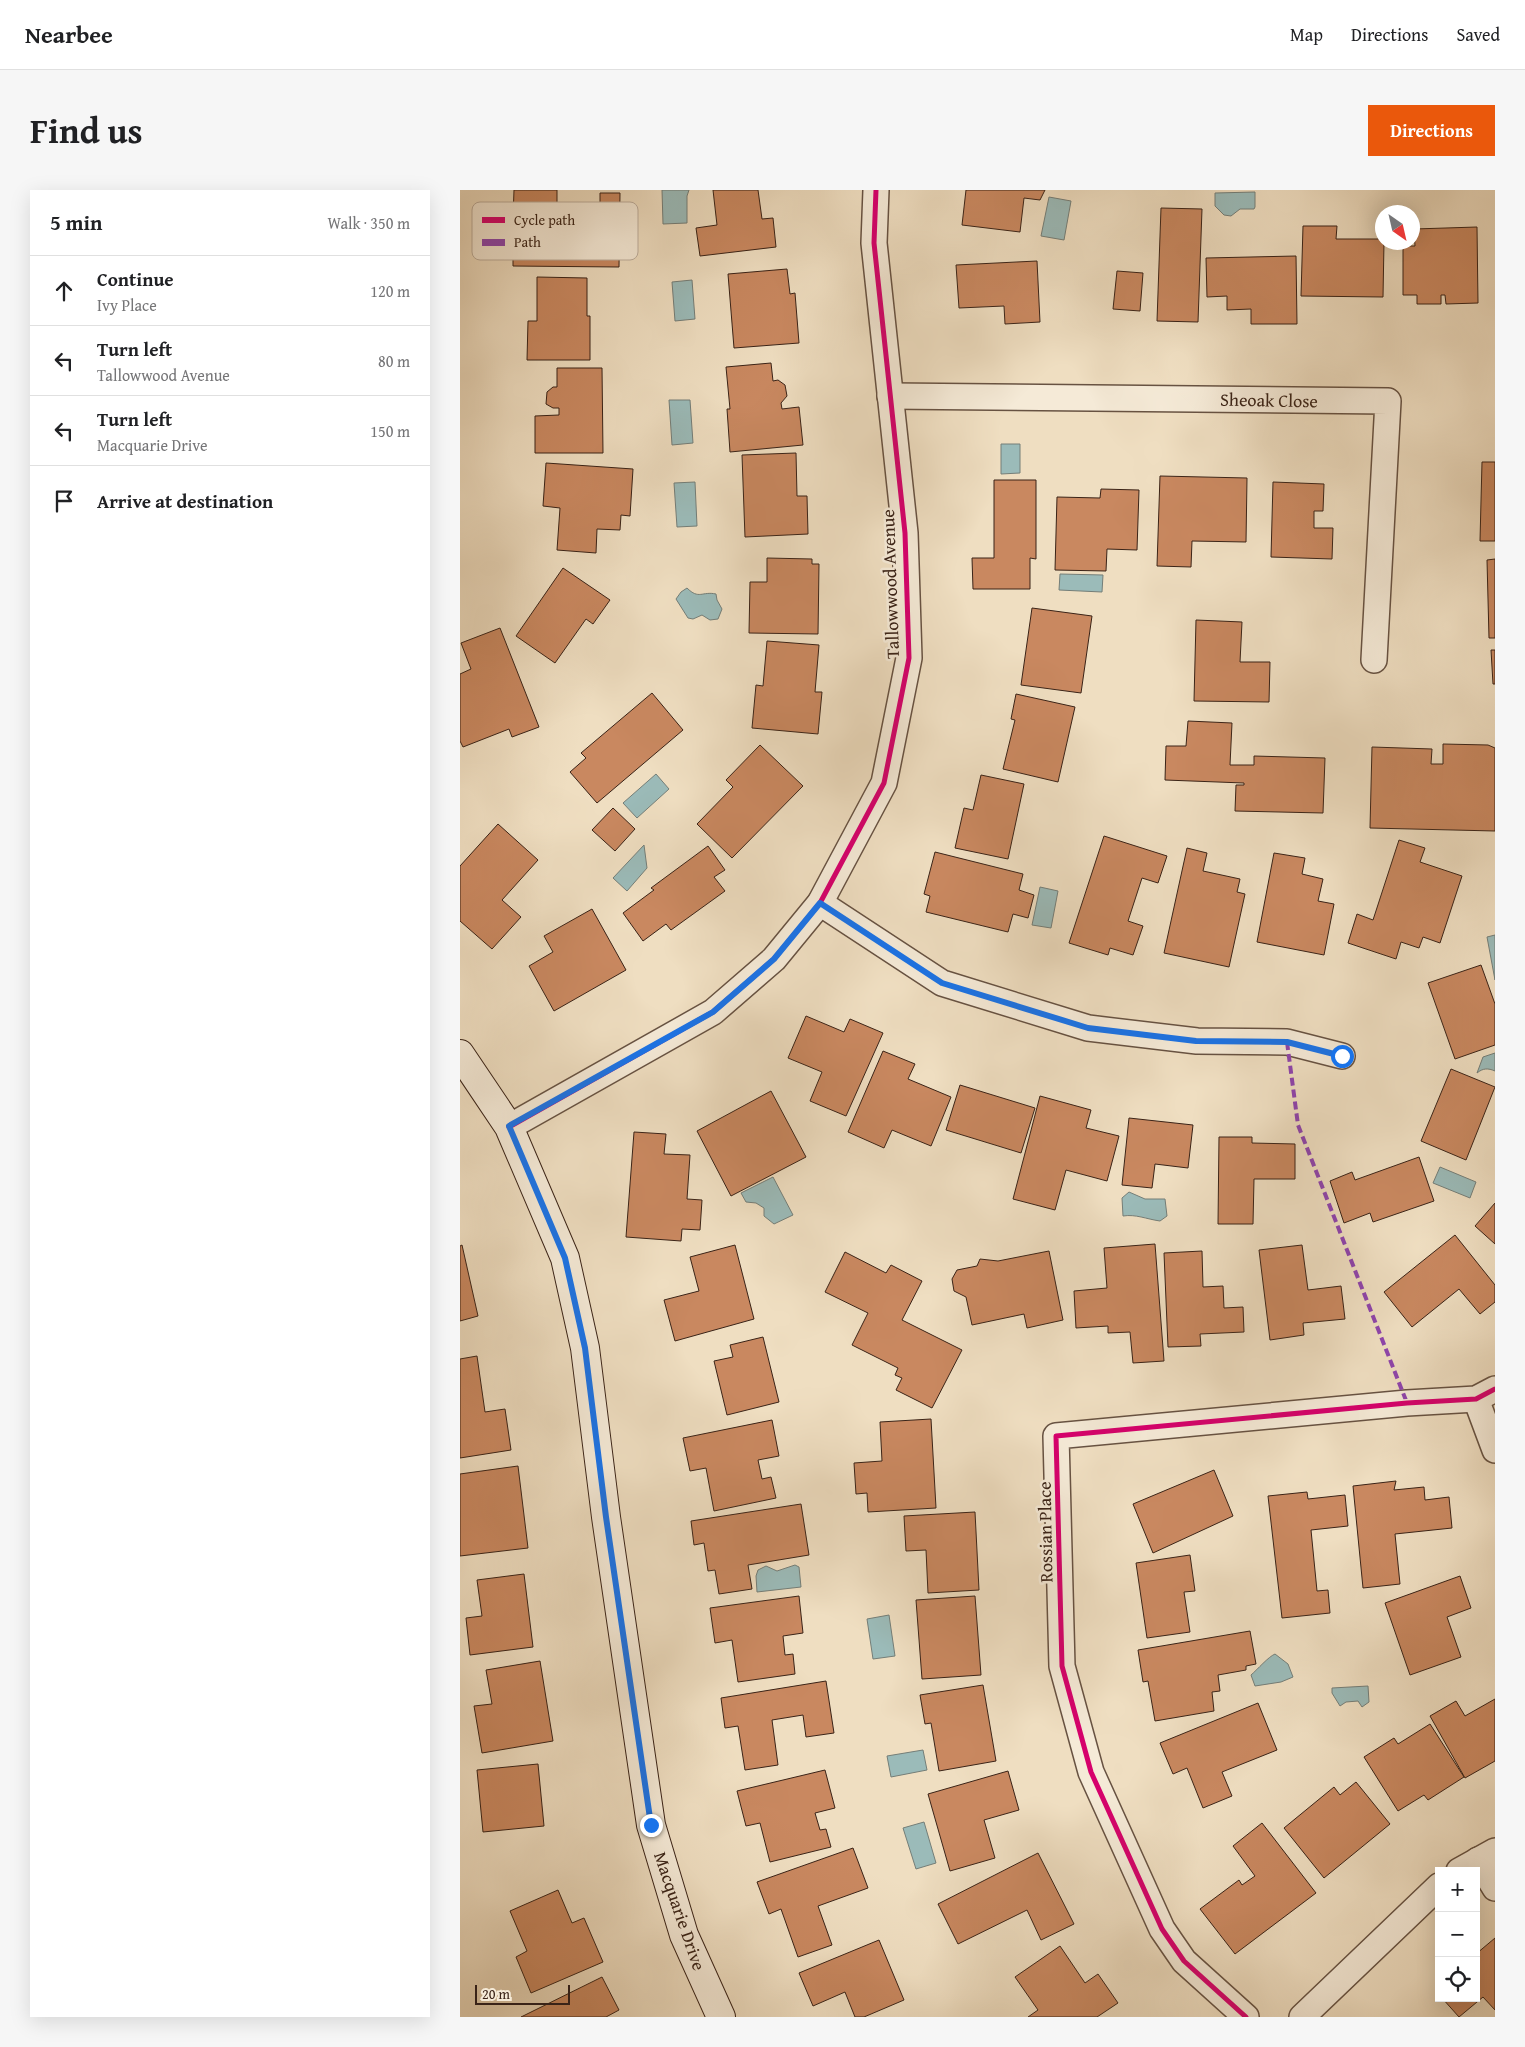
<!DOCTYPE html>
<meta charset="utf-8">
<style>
:root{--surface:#fff;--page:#f6f6f6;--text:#202124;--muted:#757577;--line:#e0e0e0;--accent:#ea580c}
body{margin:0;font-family:"Gentium Book Plus",serif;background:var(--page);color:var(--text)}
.controls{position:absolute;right:15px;bottom:15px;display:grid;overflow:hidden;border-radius:0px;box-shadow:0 5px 20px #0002}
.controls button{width:45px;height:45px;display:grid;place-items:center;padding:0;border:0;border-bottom:1px solid var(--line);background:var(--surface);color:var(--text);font:25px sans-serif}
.compass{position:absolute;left:915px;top:15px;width:45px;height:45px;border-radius:50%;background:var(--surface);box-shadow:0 5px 20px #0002;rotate:146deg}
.scale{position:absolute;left:15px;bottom:12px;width:95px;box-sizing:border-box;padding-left:5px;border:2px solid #3a2317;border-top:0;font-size:14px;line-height:18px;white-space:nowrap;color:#3a2317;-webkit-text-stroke:4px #f5ead7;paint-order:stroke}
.stop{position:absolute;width:15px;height:15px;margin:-11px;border:4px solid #1a73e8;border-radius:50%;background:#fff}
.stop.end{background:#1a73e8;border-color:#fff;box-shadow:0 1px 5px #0008}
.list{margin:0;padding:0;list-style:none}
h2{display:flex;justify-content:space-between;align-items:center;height:65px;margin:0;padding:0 20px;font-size:21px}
h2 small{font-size:16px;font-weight:400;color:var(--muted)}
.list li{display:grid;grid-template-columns:32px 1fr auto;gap:15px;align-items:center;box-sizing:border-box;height:70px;padding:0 20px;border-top:1px solid var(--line)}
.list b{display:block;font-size:19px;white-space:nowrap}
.list p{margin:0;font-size:16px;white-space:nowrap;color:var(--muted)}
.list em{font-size:16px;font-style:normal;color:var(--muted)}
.icon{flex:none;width:28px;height:28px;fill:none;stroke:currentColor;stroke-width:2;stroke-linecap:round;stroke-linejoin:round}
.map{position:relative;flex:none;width:1035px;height:1827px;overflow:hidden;border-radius:0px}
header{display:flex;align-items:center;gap:30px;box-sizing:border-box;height:70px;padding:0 25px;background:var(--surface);border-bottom:1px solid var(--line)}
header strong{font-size:24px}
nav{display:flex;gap:28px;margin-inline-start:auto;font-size:18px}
.intro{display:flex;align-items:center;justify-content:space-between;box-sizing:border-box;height:120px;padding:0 30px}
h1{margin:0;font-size:35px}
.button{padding:12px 22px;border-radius:0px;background:var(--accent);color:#fff;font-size:18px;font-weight:700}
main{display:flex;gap:30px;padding:0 30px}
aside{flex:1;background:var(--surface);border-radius:0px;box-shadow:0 5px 20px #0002}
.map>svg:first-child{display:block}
</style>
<header>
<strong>Nearbee</strong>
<nav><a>Map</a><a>Directions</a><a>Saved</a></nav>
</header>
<div class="intro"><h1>Find us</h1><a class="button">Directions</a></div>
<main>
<aside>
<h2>5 min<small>Walk · 350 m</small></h2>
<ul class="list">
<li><svg class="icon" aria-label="ahead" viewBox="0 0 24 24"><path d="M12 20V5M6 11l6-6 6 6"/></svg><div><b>Continue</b><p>Ivy Place</p></div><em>120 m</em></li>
<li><svg class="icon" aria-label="left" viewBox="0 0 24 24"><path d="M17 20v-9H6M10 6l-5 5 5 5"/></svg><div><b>Turn left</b><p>Tallowwood Avenue</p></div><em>80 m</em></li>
<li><svg class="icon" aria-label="left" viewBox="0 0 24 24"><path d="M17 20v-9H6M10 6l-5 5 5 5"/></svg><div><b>Turn left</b><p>Macquarie Drive</p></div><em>150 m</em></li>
<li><svg class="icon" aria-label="arrive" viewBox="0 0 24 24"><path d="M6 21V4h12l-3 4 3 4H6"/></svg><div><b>Arrive at destination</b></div></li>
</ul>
</aside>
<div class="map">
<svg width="1035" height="1827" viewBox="0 0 1035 1827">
<rect width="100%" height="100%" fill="#efdec1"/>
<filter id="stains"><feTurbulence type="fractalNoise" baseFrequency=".004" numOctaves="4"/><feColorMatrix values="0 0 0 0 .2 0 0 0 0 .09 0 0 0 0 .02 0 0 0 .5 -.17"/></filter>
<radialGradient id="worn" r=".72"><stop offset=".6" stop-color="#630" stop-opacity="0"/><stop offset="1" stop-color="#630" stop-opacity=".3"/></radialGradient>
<g fill="#9bbbb9" stroke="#747e78">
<polygon points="202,0 229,0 227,6 227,33 203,34"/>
<polygon points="795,2 795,17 794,19 780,19 771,26 764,25 755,16 755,3"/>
<polygon points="589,7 611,11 604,50 581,46"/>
<polygon points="232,90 235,129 215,131 212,92"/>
<polygon points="209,210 230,210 233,253 212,255"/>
<polygon points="541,254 560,254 560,283 541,284"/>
<polygon points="235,292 237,336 217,337 214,293"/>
<polygon points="600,384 643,385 642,402 599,400"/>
<path d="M227 398C239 410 242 401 256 404L257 410 262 419 258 429 250 430 242 425 233 429 228 428 216 409 221 402Z"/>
<polygon points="196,584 209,599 177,628 163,613"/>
<polygon points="184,655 187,678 167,701 153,688"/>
<polygon points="580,697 598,701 591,738 572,735"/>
<polygon points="1035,745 1035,790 1027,747"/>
<path d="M1035 863V881C1028 878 1023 878 1017 883L1023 867Z"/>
<polygon points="980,977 1016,992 1010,1008 973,993"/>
<polygon points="313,987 333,1025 314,1034 304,1026 304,1018 296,1013 286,1012 281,1003"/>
<path d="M669 1002 685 1009H705L707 1026 700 1031C686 1029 676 1024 663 1026L662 1008Z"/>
<polygon points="335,1375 339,1377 341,1397 297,1402 296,1386 298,1380 306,1376 317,1381"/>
<polygon points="429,1425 435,1466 413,1469 407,1429"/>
<path d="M815 1464 828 1474 833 1487 821 1492 795 1496 791 1485C798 1479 808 1467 815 1464Z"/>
<polygon points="908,1496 909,1512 902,1517 898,1511 886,1512 880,1516 872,1503 872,1498"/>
<polygon points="463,1560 467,1580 431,1587 427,1566"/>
<polygon points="464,1632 476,1673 456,1679 443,1638"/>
</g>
<g fill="#c98860" stroke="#3a2317">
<polygon points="54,0 97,0 97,31 140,31 140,3 160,3 159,77 53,76 53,50 48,50 48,28 53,28"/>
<polygon points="253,0 298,0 302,29 313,28 316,57 240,66 236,38 257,35"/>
<polygon points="506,0 585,0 580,10 564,8 560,42 502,35"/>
<polygon points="701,18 742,19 738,132 697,131"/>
<polygon points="843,36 877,36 876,49 922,49 922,52 924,52 923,107 841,106"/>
<polygon points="1017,37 1018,113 986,114 985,105 981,105 981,114 957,114 957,105 943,105 943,56 955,56 954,39"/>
<polygon points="836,66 837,134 791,134 791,119 767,120 767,106 747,107 746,68"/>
<polygon points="577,71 580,132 545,134 544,116 499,118 496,75"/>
<polygon points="327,79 330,104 335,103 339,153 274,158 268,84"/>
<polygon points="657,81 683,83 680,121 653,119"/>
<polygon points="77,87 127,88 127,126 130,126 130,170 67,170 68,131 77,131"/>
<polygon points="311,173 313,191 318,190 325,195 327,206 321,213 322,219 339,217 343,255 270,262 267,219 270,219 266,177"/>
<polygon points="97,178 142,178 143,263 75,263 75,226 99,225 99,218 93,218 86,214 87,202 93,197 97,197"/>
<polygon points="336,263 337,306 347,306 348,344 285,347 282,265"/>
<polygon points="1022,272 1035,272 1035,351 1020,351"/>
<polygon points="86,273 173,279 170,326 161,325 160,340 137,339 136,363 97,360 100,318 83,316"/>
<polygon points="700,286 787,288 786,352 732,351 731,377 697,376"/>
<polygon points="534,290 576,290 576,369 570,368 570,399 513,399 512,368 534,368"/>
<polygon points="813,292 864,294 863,321 854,321 854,338 873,338 872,369 811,367"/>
<polygon points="641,299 679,300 677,360 647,359 646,381 595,380 597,307 640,308"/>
<polygon points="307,368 352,369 352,374 359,374 358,444 289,443 290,392 307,392"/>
<polygon points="1035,369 1035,448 1029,448 1027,370"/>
<polygon points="103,378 150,410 133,434 126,429 95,473 56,446"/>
<polygon points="572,418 632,426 621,503 561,495"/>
<polygon points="736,430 782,432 780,472 810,472 809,512 734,511"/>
<polygon points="40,438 79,537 52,547 49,539 3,557 0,551 0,484 11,479 1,453"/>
<polygon points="307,451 359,455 355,502 362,502 358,544 292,538 296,495 303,496"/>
<polygon points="1031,460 1035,460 1035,494 1033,494"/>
<polygon points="192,503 223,540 137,613 110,582 126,568 121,563"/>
<polygon points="556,504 615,517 598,592 543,579 555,530 551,529"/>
<polygon points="728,531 772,533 770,575 794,575 794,566 865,568 863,623 775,621 776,595 784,595 784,593 705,590 706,556 726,556"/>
<polygon points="983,554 1028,555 1035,558 1035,641 910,638 912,557 972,559 971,574 983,574"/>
<polygon points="300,555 343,596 272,668 237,634 273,597 266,590"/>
<polygon points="521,585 564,594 548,669 495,658 504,618 513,620"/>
<polygon points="153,618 175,639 155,661 132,640"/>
<polygon points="38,634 78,670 42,710 61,727 32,759 0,731 0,676"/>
<polygon points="644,646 707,666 698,693 682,688 668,731 683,736 673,765 650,758 648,765 609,753"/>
<polygon points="939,650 965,658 960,672 1002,686 980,753 963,747 959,758 941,752 936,769 888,753 897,724 913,730"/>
<polygon points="248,656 265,680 254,687 265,701 211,740 206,734 183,751 163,723 194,700 191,698"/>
<polygon points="727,658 747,663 743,681 780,689 777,702 785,704 769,777 704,763"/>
<polygon points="475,662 563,684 559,700 574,705 568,728 553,724 548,742 466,722 470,706 464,704"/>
<polygon points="814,663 845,668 842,684 863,689 858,711 874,714 864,765 797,752"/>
<polygon points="132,719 166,780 94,821 69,776 93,762 84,746"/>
<polygon points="1021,775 1035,814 1035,855 995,869 968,793"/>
<polygon points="346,826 384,842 390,829 423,843 386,926 350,911 362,882 328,868"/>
<polygon points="423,861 455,874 448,889 491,907 471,956 432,940 424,958 388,942"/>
<polygon points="991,879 1035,897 1006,970 961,951"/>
<polygon points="500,895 575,918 561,963 486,940"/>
<polygon points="311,901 346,967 271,1006 237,941"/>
<polygon points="580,906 631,920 626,938 659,946 647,991 606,980 595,1020 553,1009"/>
<polygon points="669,928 733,935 728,978 695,974 692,998 662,995"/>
<polygon points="174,942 206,944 204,964 230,965 227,1009 242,1010 240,1040 222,1039 221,1051 166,1047"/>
<polygon points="759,947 792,947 792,953 835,954 835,989 794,989 793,1034 758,1034"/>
<polygon points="959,967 974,1011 913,1032 910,1023 884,1033 870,991 892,982 895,990"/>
<polygon points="1035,1013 1035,1054 1015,1036"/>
<polygon points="995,1045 1035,1095 1035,1112 1020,1124 999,1099 952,1137 924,1102"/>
<polygon points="695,1054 704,1171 673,1173 670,1142 648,1143 648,1136 616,1138 614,1101 647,1098 644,1058"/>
<polygon points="2,1055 18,1126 0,1131 0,1056"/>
<polygon points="275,1055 294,1129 215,1151 204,1110 239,1101 230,1067"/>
<polygon points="842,1055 848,1100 881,1096 885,1129 843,1133 844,1145 810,1150 799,1060"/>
<polygon points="589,1061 603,1130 567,1138 564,1124 512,1135 506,1107 494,1101 492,1089 497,1080 517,1076 520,1069 538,1071"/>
<polygon points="742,1061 743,1097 763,1096 764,1118 783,1117 784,1142 740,1144 741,1156 708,1157 704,1063"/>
<polygon points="385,1062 426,1083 431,1075 462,1091 442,1130 502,1160 472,1218 436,1200 442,1188 435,1185 438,1178 392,1155 408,1123 365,1102"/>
<polygon points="303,1147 319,1212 267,1225 254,1171 273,1167 270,1155"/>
<polygon points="17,1166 25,1222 45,1219 51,1260 0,1268 0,1169"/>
<polygon points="471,1229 476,1318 408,1322 407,1303 396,1304 394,1273 422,1271 420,1232"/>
<polygon points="312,1230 319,1266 298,1270 302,1289 311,1287 316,1308 254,1321 246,1278 230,1281 223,1248"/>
<polygon points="58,1276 68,1358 0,1366 0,1284"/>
<polygon points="754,1280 773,1326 693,1363 673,1314"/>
<polygon points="936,1291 934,1300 964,1297 965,1310 989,1307 992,1338 935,1344 940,1394 903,1398 893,1296"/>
<polygon points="847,1302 848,1309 885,1305 888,1336 851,1340 857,1401 868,1400 870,1423 822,1428 808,1306"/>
<polygon points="341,1314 349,1365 288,1375 292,1399 259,1404 255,1380 248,1381 244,1353 234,1355 231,1331"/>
<polygon points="515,1322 519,1400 468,1403 466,1360 446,1361 444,1326"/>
<polygon points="730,1365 735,1401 724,1402 730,1442 687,1448 676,1373"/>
<polygon points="64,1384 73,1457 10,1465 6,1428 22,1426 17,1390"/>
<polygon points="1000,1386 1011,1418 987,1427 1001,1467 950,1485 925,1413"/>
<polygon points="339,1406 343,1443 323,1446 325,1465 333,1464 335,1484 278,1492 272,1450 255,1453 250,1418"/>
<polygon points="515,1406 521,1485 462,1489 456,1410"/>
<polygon points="790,1441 796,1474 786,1476 786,1480 758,1485 760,1501 752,1502 754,1521 695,1531 688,1491 683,1492 678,1460"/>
<polygon points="80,1471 93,1551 22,1563 14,1516 32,1514 26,1480"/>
<polygon points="366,1491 374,1543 346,1547 343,1525 312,1530 318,1575 285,1580 278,1536 265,1538 261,1508"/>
<polygon points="523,1495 536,1571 479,1581 471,1533 465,1534 460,1505"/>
<polygon points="1035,1509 1035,1571 1005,1588 970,1526 996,1511 1005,1526"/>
<polygon points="798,1513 817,1560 762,1582 772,1606 743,1618 727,1578 713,1584 700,1553"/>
<polygon points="970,1534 1004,1587 968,1610 964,1605 938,1621 904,1567 934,1548 938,1554"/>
<polygon points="78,1574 84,1636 23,1642 17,1580"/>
<polygon points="365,1580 375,1618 355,1623 360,1640 366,1639 371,1657 310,1672 300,1633 286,1636 277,1601"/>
<polygon points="548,1581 559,1620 524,1630 535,1668 490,1681 468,1604"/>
<polygon points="896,1592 930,1634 864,1688 824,1638 874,1597 880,1605"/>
<polygon points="802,1633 856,1703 775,1764 740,1719 779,1690 782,1695 795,1686 773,1656"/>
<polygon points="393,1658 408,1698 358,1716 372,1755 338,1767 321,1719 309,1724 297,1692"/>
<polygon points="578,1663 614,1734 581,1750 567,1720 498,1754 478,1714"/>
<polygon points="98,1700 112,1733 124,1728 143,1772 71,1803 56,1767 67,1761 50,1721"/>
<polygon points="1035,1748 1035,1820 1023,1807 999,1827 982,1808 1016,1808 1016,1764"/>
<polygon points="419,1750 444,1810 404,1827 395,1827 385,1802 353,1816 339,1783"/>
<polygon points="600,1756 625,1793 638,1784 658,1813 637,1827 568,1827 578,1820 555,1787"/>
<polygon points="142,1787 159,1820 146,1827 61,1827"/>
</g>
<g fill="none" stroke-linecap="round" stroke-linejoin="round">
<defs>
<g id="minor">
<polyline points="430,206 928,211 914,470"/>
<polyline points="360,713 482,793 628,838 737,851 827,852 882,866"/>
<polyline points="49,937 253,822 314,769 360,713 424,593 449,468 445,343 414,53 416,0"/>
<polyline points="1016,1209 1035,1260"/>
<polyline points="1018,1670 1035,1698"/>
<polyline points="999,1681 1035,1661"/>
<polyline points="786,1827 724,1771 702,1739 631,1582 602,1476 596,1246 947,1213 1016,1209 1035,1199"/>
<polyline points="842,1827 979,1696"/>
</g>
<polyline id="secondary" points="0,864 49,937 105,1068 125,1158 146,1327 191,1635 224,1745 261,1827"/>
</defs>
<use href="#minor" stroke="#675242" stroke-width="28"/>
<use href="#secondary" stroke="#3a2317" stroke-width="30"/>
<use href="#minor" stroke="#f5ead7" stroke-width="25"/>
<use href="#secondary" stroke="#f5ead7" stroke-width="28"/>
<polyline stroke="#8e44ad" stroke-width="4" stroke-dasharray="8 4" stroke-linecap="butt" points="827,852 838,935 947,1213"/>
<defs>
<g id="cycleway">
<polyline points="49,937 253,822 314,769 360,713 424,593 449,468 445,343 414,53 416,0"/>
<polyline points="786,1827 724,1771 702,1739 631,1582 602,1476 596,1246 947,1213 1016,1209 1035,1199"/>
</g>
</defs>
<use href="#cycleway" stroke="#f5ead7" stroke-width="8"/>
<use href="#cycleway" stroke="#d6006c" stroke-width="5"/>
</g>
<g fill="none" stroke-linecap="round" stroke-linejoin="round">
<polyline stroke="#1a73e8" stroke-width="6" points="191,1635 146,1327 125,1158 105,1068 49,936 253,822 314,769 360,713 482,793 628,838 736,851 827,852 882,866"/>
</g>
<g text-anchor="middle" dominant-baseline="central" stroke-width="5" stroke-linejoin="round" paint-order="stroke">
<g font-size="18" fill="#3a2317" stroke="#f5ead7">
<text transform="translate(809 210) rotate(1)">Sheoak Close</text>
<text transform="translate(430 394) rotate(-92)">Tallowwood Avenue</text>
<text transform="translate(585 1342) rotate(-91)">Rossian Place</text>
<text transform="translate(220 1721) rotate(71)">Macquarie Drive</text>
</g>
</g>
<rect x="12" y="12" width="166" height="58" rx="8" fill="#f5ead7" stroke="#bdae9d" stroke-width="1"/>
<rect x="22" y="27" width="23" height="6" fill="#d6006c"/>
<rect x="22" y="49" width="23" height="7" fill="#8e44ad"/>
<g font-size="14" fill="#3a2317">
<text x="54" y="35">Cycle path</text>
<text x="54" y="57">Path</text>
</g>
<rect width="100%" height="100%" filter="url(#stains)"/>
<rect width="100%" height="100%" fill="url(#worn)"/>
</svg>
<div class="controls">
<button>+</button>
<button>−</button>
<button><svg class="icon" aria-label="locate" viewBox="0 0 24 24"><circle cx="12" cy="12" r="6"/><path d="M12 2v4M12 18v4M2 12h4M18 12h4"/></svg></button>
</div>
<svg class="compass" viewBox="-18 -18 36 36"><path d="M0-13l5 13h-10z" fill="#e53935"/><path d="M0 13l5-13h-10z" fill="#757577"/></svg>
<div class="scale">20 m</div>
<div class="stop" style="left:882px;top:866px"></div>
<div class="stop end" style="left:191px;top:1635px"></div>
</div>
</main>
